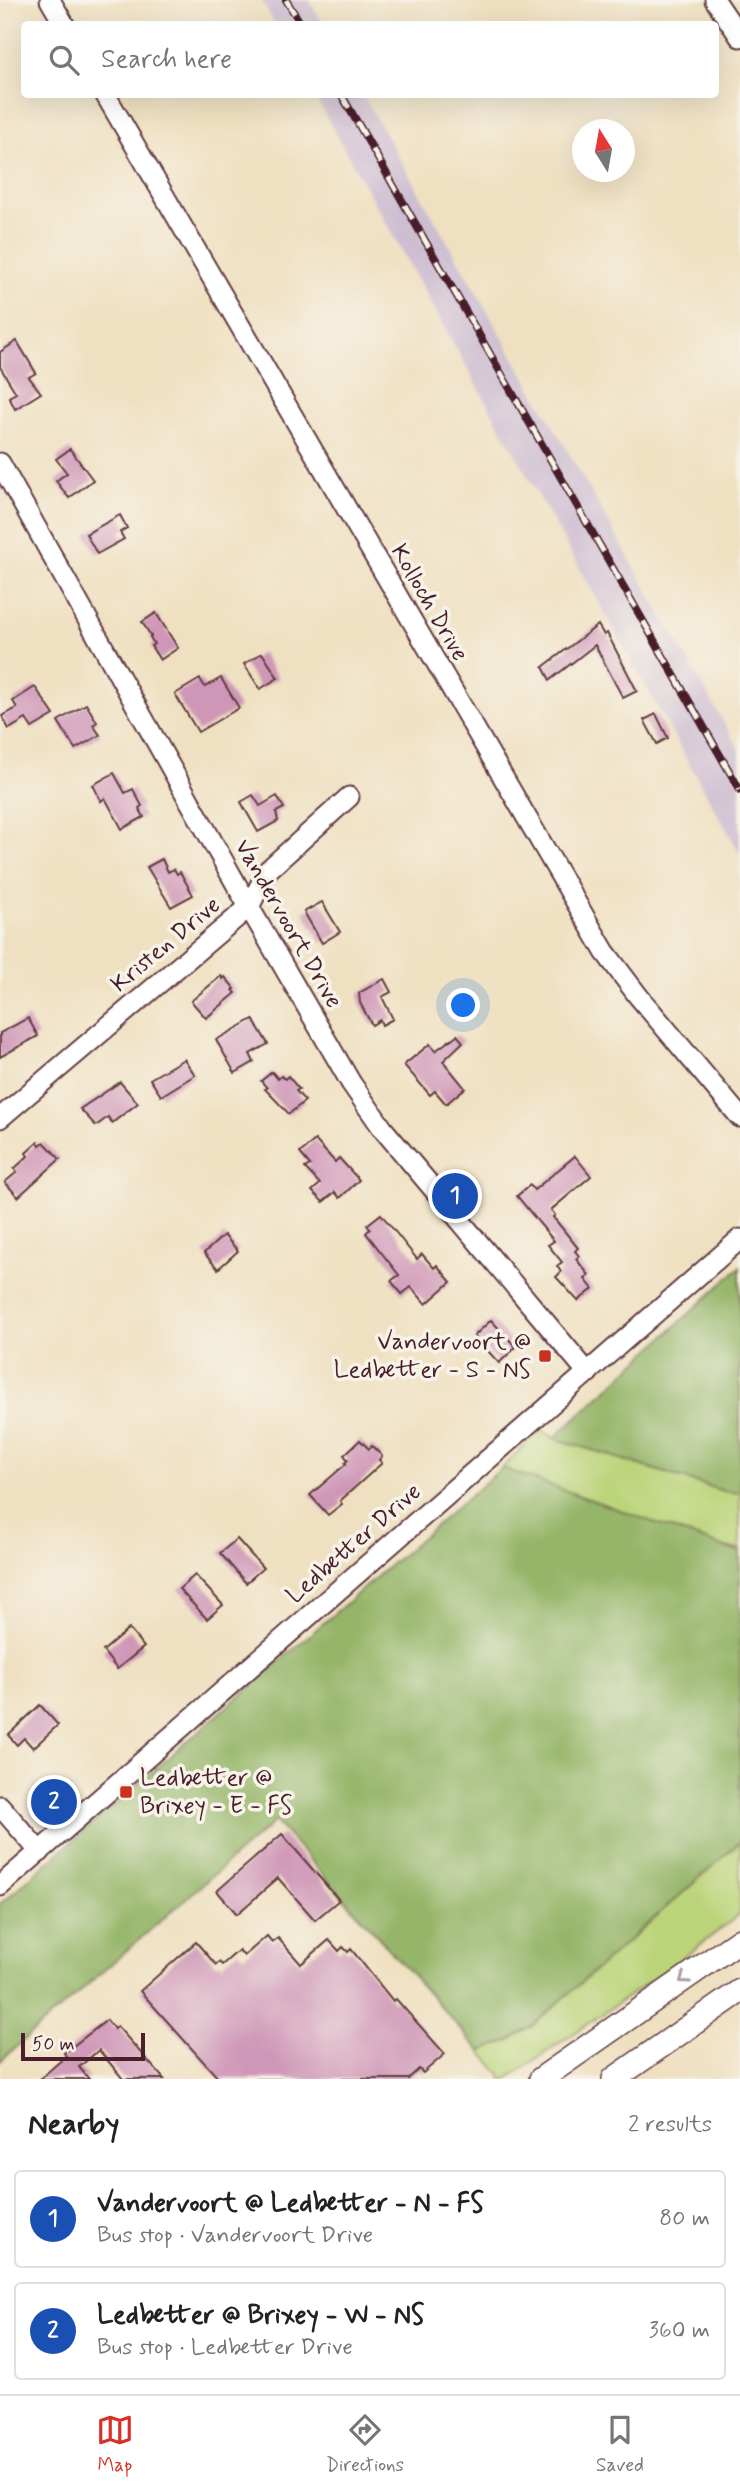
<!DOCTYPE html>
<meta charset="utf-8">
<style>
:root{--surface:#fff;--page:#f6f6f6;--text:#222;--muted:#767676;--line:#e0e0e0;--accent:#d93025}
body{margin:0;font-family:Mynerve,sans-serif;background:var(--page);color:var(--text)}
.compass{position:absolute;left:572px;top:119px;width:63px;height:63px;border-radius:50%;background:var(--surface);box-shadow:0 7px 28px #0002;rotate:349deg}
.scale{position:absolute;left:21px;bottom:18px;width:124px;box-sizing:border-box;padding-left:7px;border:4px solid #4a1f2b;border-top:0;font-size:19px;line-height:24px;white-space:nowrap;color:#4a1f2b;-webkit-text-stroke:5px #f7f3e8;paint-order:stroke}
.you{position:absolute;left:464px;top:1006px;width:24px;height:24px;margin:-18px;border:5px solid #fff;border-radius:50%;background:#1a73e8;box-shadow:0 0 0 10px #1a73e833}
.badge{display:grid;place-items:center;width:46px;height:46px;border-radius:50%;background:var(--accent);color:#fff;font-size:23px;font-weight:700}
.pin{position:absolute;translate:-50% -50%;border:4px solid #fff;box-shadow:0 2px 7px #0006}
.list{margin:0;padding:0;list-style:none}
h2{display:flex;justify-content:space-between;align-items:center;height:91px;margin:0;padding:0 28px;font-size:30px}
h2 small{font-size:23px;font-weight:400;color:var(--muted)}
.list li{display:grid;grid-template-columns:46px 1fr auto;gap:21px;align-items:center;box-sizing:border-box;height:98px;margin:0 14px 14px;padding:0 14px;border:2px solid var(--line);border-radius:7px}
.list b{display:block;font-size:26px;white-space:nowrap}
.list p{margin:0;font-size:23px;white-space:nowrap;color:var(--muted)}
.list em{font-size:23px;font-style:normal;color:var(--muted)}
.icon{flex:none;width:38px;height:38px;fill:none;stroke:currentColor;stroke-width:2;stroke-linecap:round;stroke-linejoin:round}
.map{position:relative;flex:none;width:740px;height:2079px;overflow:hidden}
.search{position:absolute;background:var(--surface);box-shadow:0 7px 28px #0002;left:21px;right:21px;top:21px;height:77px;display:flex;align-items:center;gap:18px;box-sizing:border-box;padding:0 24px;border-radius:7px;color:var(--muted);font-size:26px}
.sheet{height:315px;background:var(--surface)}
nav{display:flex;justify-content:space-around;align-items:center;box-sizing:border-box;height:98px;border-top:2px solid var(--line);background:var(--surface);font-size:19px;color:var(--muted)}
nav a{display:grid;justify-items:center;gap:4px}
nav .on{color:var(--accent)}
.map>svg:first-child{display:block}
</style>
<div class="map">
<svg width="740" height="2079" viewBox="0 0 740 2079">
<rect width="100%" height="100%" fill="#f7f3e8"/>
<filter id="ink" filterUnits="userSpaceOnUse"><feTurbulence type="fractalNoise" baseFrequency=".0143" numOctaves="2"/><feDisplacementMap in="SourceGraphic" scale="14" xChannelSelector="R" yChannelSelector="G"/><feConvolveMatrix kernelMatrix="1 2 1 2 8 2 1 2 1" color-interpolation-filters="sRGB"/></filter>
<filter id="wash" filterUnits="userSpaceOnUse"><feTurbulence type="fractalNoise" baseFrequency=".00686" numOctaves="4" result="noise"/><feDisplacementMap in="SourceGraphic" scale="28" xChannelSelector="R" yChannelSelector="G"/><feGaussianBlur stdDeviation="1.57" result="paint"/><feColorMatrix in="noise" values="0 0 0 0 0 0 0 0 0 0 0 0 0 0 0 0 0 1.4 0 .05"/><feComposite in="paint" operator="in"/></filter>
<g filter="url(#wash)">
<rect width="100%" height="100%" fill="#efe0c1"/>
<g fill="#cebed2">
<polygon points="261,0 309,0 323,24 275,24"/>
<polygon points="314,95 363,95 740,751 740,854"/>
</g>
<g fill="#bcd479" stroke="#837a52" stroke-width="2">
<polygon points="540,1429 554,1438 723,1491 740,1493 740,1549 725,1548 502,1468"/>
<polygon points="740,1842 740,1914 675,1964 507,2079 502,2079 500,2073 480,2051 510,2040 531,2027"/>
</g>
<g fill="#95b669" stroke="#706a4a" stroke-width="2">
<polygon points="740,1267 740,1493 723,1491 554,1438"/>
<polygon points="502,1468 731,1550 740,1551 740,1842 531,2027 510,2040 480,2051 275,1821 0,2061 0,1904"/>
</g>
<g id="blocks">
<g fill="#cf97b7">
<polygon points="17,341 36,373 29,377 41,393 15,409 9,397 16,393 0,367 0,352"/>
<polygon points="70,449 93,480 69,498 56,481 67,473 56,459"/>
<polygon points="120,515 127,528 120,532 124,539 97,554 86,534"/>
<polygon points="156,613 178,648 160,660 151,646 154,644 150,637 151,636 142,622"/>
<polygon points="598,625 604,635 607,633 637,691 623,698 595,645 550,680 543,667"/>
<polygon points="262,653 278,678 260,689 244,664"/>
<polygon points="221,678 239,708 198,732 175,694 200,679 205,687"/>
<polygon points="35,687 54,715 32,728 26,719 9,729 2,716 17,708 13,701"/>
<polygon points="86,704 97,722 93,725 100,735 75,749 58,721"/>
<polygon points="656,714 668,738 657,744 644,720"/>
<polygon points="114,773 125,793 133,789 142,806 139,808 144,817 122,829 105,798 101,801 93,785"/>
<polygon points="253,795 260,806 277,796 284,808 276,812 278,821 258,832 241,802"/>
<polygon points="162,859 168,872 174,869 177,874 180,872 193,895 171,907 147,867"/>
<polygon points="322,902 340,932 322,943 304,912"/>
<polygon points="221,976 223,979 225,977 235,989 233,990 236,993 206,1018 191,1001"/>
<polygon points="384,979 391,992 382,997 393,1019 382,1025 380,1020 372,1025 360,1003 359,993"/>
<polygon points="28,1018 38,1036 0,1057 0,1033"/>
<polygon points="253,1019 268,1044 250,1054 254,1062 235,1073 216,1040"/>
<polygon points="457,1035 463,1042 443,1061 465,1088 446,1104 435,1091 430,1095 404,1065 430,1044 435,1051"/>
<polygon points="184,1059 195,1075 161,1096 150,1079"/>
<polygon points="272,1072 278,1079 281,1076 285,1079 288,1076 299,1089 296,1091 305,1101 289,1114 265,1089 267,1088 261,1081"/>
<polygon points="120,1082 138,1103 112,1123 108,1117 96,1126 80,1109"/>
<polygon points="315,1140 335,1162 339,1158 359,1180 340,1198 335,1192 323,1202 312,1191 320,1184 305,1168 310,1165 300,1153"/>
<polygon points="38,1142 40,1145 44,1142 60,1159 18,1197 5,1182 17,1172 14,1169 28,1156 26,1153"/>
<polygon points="575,1156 591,1176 551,1210 555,1215 553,1217 578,1248 575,1251 579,1256 576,1259 589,1275 585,1279 593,1289 578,1301 556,1277 561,1272 557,1266 562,1262 548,1245 554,1241 517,1196 530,1185 534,1190"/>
<polygon points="381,1214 417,1259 422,1254 434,1268 437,1265 451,1282 426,1304 411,1287 402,1294 391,1281 399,1275 366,1233 370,1229 367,1225"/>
<polygon points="224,1235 238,1251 218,1269 204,1253"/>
<polygon points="491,1320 516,1347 499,1363 474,1336"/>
<polygon points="360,1440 369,1449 372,1446 382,1456 379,1460 382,1463 340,1501 342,1504 328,1515 310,1495 346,1464 345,1463 348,1460 344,1455"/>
<polygon points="237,1539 263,1568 246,1583 220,1553"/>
<polygon points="195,1575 223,1605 207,1619 179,1589"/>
<polygon points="129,1629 144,1647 117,1669 103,1651"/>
<polygon points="40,1705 58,1725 33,1748 24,1738 17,1745 8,1735"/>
<polygon points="282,1834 339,1900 315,1920 278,1878 237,1914 217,1891"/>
<polygon points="267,1936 272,1942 278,1938 301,1964 329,1940 339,1951 343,1947 348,1952 351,1949 393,2001 396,1999 445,2054 423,2073 419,2069 408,2079 219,2079 140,1991 196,1942 216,1965 219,1962 222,1965 239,1950 244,1956"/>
<polygon points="107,2020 114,2029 117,2026 164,2079 123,2079 99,2050 79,2067 89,2079 40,2079 66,2056 64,2053"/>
</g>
</g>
</g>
<g filter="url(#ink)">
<use href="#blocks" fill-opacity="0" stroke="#633c42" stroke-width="2"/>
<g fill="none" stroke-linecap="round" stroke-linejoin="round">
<defs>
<g id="minor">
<polyline points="50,0 64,24"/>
<polyline points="715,0 740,37"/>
<polyline points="105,94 605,952 639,997 740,1117"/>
<polyline points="0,463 249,907 351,1083 383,1129 588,1373"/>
<polyline points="0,1118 249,907 268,870 349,797"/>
<polyline points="0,1806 40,1852"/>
<polyline points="0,1886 740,1239"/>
</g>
<g id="major">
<polyline points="541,2079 740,1940"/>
<polyline points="614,2079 740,1991"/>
</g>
</defs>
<use href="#minor" stroke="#633c42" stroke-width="23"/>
<use href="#major" stroke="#633c42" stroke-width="26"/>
<use href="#minor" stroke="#fff" stroke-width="19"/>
<use href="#major" stroke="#fff" stroke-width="23"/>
<defs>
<g id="rail">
<polyline points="286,0 301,24"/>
<polyline points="341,94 740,790"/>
</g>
</defs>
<use href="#rail" stroke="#4a1f2b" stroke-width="8"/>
<use href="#rail" stroke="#f7f3e8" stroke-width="5" stroke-dasharray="16" stroke-linecap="butt"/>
</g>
<defs><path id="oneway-chevron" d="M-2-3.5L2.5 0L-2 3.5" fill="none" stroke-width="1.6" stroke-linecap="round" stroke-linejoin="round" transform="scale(1.75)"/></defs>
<use stroke="#ae9aa0" href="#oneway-chevron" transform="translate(684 1979) rotate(145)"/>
</g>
<g fill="#c8321e" stroke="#f7f3e8" stroke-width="2.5">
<rect x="538" y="1349" width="14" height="14" rx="3.5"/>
<rect x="119" y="1785" width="14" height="14" rx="3.5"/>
</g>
<g text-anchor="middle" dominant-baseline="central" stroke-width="7" stroke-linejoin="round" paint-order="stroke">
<g font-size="24" fill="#4a1f2b" stroke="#f7f3e8">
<text transform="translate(429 603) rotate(60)">Kolloch Drive</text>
<text transform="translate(288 924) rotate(60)">Vandervoort Drive</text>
<text transform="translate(166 945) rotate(-40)">Kristen Drive</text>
<text transform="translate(354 1544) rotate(-41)">Ledbetter Drive</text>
</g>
<g font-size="24" fill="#4a1f2b" stroke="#f7f3e8" text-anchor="end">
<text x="531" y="1342">Vandervoort @<tspan x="531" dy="28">Ledbetter - S - NS</tspan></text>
<text x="140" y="1778" text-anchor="start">Ledbetter @<tspan x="140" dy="28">Brixey - E - FS</tspan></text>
</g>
</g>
</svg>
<svg class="compass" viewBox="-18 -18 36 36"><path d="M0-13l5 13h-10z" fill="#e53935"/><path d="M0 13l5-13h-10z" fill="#767676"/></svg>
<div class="scale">50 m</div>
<div class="you"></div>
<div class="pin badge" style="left:455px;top:1196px;background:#1a4fb4">1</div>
<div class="pin badge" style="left:54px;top:1802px;background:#1a4fb4">2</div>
<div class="search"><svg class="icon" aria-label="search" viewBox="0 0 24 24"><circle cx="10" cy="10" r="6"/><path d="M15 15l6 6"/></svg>Search here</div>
</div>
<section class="sheet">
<h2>Nearby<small>2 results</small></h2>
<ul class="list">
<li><span class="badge" style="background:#1a4fb4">1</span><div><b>Vandervoort @ Ledbetter - N - FS</b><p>Bus stop · Vandervoort Drive</p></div><em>80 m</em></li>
<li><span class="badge" style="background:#1a4fb4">2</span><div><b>Ledbetter @ Brixey - W - NS</b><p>Bus stop · Ledbetter Drive</p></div><em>360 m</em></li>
</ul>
</section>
<nav>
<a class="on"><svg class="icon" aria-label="map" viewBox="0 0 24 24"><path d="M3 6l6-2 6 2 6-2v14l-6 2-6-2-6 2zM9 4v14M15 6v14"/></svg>Map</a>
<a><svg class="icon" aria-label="directions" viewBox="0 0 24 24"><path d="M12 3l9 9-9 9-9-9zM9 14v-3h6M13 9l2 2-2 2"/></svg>Directions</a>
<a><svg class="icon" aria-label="saved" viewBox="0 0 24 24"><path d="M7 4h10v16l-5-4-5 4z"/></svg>Saved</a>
</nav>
